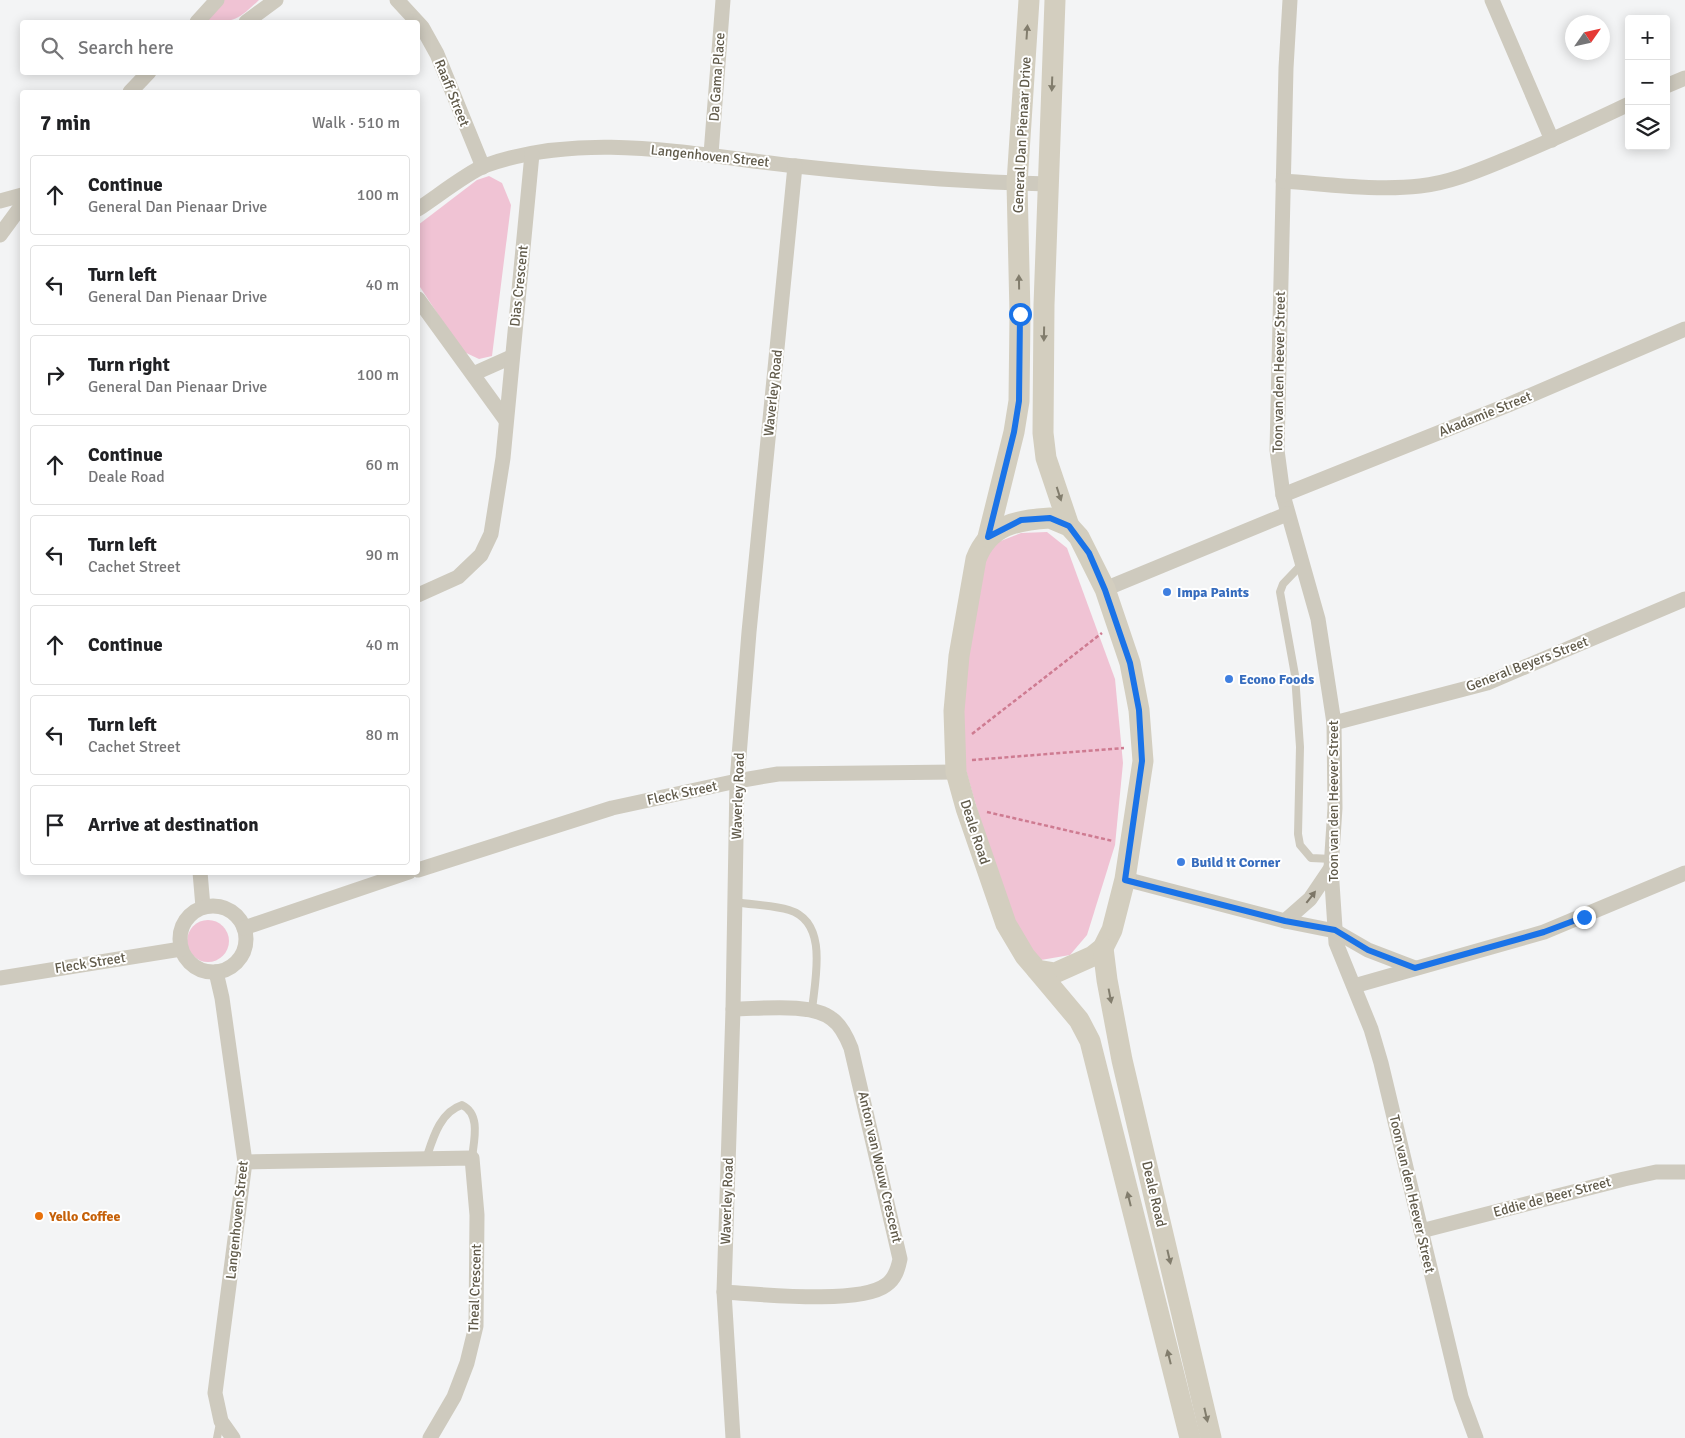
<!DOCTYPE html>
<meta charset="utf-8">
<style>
:root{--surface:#fff;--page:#f2f2f2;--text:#202124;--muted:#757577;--line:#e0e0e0}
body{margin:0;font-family:Signika,sans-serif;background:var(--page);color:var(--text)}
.controls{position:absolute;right:15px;top:15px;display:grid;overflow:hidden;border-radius:5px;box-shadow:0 2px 12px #0003}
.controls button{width:45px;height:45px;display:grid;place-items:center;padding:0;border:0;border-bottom:1px solid var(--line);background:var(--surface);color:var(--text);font:25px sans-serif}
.compass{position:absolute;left:1565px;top:15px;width:45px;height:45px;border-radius:50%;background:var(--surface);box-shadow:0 2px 12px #0003;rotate:56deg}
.stop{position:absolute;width:15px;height:15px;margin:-11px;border:4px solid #1a73e8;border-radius:50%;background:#fff}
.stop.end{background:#1a73e8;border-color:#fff;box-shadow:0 1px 5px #0008}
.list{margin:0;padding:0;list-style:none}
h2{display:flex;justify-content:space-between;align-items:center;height:65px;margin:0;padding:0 20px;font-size:21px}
h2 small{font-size:16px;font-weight:400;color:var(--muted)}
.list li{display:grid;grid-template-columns:32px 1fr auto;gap:15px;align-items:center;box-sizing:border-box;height:80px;margin:0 10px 10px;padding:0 10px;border:1px solid var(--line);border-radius:5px}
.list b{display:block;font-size:19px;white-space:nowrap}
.list p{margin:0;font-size:16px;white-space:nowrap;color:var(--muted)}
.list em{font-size:16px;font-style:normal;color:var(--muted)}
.icon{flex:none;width:28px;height:28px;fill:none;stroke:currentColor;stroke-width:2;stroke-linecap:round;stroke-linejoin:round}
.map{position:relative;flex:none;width:1685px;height:1438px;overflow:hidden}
.search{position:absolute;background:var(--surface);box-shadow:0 2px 12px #0003;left:20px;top:20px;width:400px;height:55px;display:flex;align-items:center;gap:12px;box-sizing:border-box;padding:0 18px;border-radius:5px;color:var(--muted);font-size:19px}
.panel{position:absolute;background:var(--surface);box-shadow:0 2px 12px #0003;left:20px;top:90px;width:400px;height:785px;border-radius:5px}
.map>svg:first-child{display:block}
</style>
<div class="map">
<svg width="1685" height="1438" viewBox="0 0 1685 1438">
<rect width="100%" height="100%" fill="#f3f4f5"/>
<g fill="#f0c3d4">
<path d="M223 0H259C236 22 234 22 202 22Z"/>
<polygon points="489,176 502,183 511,205 492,356 479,359 462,351 418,284 418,225 477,180"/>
<polygon points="1047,532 1067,548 1115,679 1123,763 1115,845 1087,935 1070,955 1041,960 1015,941 957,739 978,570 993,544 1021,533"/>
<circle cx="208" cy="941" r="21"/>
</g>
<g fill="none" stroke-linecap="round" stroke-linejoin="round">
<g stroke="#ce7b91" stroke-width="2.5" stroke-dasharray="4 2.5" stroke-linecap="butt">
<polyline points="972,734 1102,633"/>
<polyline points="972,760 1124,748"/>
<polyline points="987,812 1113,841"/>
</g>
<g stroke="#cecabe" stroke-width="8">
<polyline points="1303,563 1283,584 1280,592 1295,675 1300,747 1298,834 1300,845 1311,858 1332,859"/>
<path d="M735 902C752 905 772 905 789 910 829 922 815 979 812 1010"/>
<path d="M426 1159C433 1138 440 1112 462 1105 481 1114 474 1140 472 1158"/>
<polyline points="217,1438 220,1423"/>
</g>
<g stroke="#cecabe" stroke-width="15">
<polyline points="397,0 422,27 437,54 483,167"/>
<polyline points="1290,0 1286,68 1277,450 1283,495 1318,619 1334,723 1335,808 1331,868 1336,943 1371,1029 1381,1063 1461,1397 1476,1438"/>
<polyline points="1492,0 1552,140"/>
<polyline points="197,22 217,0"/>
<polyline points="246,22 276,0"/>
<polyline points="1666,86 1685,78"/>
<polyline points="130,92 149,72"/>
<polyline points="711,154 723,0"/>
<path d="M1283 181C1328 184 1376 191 1420 186 1449 183 1477 171 1504 160 1546 143 1587 124 1629 104"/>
<polyline points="0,201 22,195"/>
<path d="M418 209C435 198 467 173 484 166 584 130 694 155 796 166 879 175 965 182 1049 184"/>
<polyline points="0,235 22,205"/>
<polyline points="418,299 505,419"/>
<polyline points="473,374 511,357"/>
<polyline points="1283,495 1508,405 1685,329"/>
<polyline points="1105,589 1287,514"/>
<polyline points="418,595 458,577 481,555 491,534 503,458 532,154"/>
<polyline points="1334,723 1487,683 1685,599"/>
<polyline points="418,870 612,808 737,781 778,774 956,772"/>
<polyline points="200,872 203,907"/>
<polyline points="1125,879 1285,921 1335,931 1368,950 1415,968"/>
<circle cx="213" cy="939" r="33"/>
<polyline points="1285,921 1310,899 1331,868"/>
<polyline points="244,928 409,872"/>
<polyline points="216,972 222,998 245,1162 215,1393 221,1421 233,1438"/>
<polyline points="0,978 181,949"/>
<polyline points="1354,986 1544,932 1685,873"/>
<polyline points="245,1162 472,1158 477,1215 476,1326 467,1363 454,1397 430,1438"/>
<polyline points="1421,1231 1624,1179 1656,1172 1685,1172"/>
<path d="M724 1292C758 1294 860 1305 886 1285 895 1279 898 1269 900 1259L851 1048C847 1038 841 1025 832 1019 811 1002 760 1009 733 1009"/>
<polyline points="733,1438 724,1292 733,1009 737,781 749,632 795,166"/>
</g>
<g stroke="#d3cebf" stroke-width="21">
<polyline points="1055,0 1044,305 1043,433 1046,458 1069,526"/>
<path d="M1050 518 1069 526 1079 537 1105 589 1130 663 1139 710 1143 761 1125 879 1112 930 1103 948 1093 956 1055 973 1037 970 1025 956 1006 924 966 808 956 772 954 711 959 656 976 559C989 525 1016 520 1050 518Z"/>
<polyline points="988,537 1014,432 1019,401 1020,314 1017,183 1029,0"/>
<polyline points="1103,948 1107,980 1122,1060 1211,1438"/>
<polyline points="1037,970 1079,1020 1090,1041 1190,1438"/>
</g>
</g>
<defs><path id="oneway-solid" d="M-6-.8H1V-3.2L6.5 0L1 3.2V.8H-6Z" transform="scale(1.25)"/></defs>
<g fill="#827d6d">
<use href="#oneway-solid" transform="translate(1027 32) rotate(-86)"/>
<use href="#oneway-solid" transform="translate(1052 84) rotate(92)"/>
<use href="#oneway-solid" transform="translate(1019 282) rotate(-91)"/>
<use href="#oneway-solid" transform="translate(1044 334) rotate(91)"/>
<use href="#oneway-solid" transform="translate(1059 494) rotate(72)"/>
<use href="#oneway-solid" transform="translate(1110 996) rotate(79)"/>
<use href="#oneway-solid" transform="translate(1129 1199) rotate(-104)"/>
<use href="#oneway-solid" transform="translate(1169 1257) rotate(77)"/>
<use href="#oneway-solid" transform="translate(1169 1357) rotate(-104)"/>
<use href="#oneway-solid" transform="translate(1206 1415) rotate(77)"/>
</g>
<use fill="#7c7667" href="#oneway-solid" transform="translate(1311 897) rotate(-52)"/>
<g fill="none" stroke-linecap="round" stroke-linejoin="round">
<polyline stroke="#1a73e8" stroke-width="6" points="1020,314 1019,401 1014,432 988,537 1021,520 1050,518 1069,526 1089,553 1105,590 1130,663 1139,710 1142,761 1125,880 1285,921 1335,930 1368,950 1415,968 1544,932 1584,917"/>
</g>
<g fill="#3f7fe0" stroke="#fff" stroke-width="2">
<circle cx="1167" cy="592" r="5"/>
<circle cx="1229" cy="679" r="5"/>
<circle cx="1181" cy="862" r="5"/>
</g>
<circle fill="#e8710a" stroke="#fff" stroke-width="2" cx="39" cy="1216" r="5"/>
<g text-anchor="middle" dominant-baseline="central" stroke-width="4" stroke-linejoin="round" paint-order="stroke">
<g font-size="14" fill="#605a4a" stroke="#fff">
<text transform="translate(717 77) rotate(-86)">Da Gama Place</text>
<text transform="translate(452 93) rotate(68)">Raaff Street</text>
<text transform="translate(1022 135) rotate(-87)">General Dan Pienaar Drive</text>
<text transform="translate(710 156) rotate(6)">Langenhoven Street</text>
<text transform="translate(519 286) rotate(-84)">Dias Crescent</text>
<text transform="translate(1279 372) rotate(-89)">Toon van den Heever Street</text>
<text transform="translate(773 393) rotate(-84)">Waverley Road</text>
<text transform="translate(1485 414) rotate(-22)">Akadamie Street</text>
<text transform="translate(1527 664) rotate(-21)">General Beyers Street</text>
<text transform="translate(682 793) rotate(-12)">Fleck Street</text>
<text transform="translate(738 796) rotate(-88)">Waverley Road</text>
<text transform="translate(1333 801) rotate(-90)">Toon van den Heever Street</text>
<text transform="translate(975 832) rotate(72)">Deale Road</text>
<text transform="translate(90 963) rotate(-9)">Fleck Street</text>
<text transform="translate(880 1167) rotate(77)">Anton van Wouw Crescent</text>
<text transform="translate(1154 1194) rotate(77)">Deale Road</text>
<text transform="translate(1412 1194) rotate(77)">Toon van den Heever Street</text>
<text transform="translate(1552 1197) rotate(-15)">Eddie de Beer Street</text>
<text transform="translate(727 1201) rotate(-88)">Waverley Road</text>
<text transform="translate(237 1220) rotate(-84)">Langenhoven Street</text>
<text transform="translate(475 1288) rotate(-88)">Theal Crescent</text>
</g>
<g font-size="14" font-weight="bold" fill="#366cbe" stroke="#fff" text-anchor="start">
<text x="1177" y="592">Impa Paints</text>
<text x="1239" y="679">Econo Foods</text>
<text x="1191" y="862">Build it Corner</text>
</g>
<g font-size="14" font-weight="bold" fill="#c56008" stroke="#fff" text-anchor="start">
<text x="49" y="1216">Yello Coffee</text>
</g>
</g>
</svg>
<div class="controls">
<button>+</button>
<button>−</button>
<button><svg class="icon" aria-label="layers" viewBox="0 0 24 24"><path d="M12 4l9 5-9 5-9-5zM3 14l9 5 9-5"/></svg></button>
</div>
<svg class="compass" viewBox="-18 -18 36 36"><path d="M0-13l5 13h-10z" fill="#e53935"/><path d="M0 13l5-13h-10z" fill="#757577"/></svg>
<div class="stop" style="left:1020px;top:314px"></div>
<div class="stop end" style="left:1584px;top:917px"></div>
<div class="search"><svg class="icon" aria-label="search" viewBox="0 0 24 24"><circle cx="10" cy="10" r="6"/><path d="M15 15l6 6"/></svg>Search here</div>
<section class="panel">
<h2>7 min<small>Walk · 510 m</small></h2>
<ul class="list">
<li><svg class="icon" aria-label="ahead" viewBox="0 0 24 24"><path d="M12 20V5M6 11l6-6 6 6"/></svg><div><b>Continue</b><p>General Dan Pienaar Drive</p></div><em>100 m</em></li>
<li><svg class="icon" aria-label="left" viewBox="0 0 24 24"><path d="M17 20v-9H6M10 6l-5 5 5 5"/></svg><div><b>Turn left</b><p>General Dan Pienaar Drive</p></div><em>40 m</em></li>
<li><svg class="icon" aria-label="right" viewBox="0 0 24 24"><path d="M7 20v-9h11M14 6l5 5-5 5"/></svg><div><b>Turn right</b><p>General Dan Pienaar Drive</p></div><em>100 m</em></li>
<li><svg class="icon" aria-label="ahead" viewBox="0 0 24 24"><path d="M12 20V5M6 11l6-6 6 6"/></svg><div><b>Continue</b><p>Deale Road</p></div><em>60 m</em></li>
<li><svg class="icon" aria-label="left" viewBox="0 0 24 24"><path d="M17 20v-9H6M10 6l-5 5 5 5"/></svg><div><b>Turn left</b><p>Cachet Street</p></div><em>90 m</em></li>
<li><svg class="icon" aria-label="ahead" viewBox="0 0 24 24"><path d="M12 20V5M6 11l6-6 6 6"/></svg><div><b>Continue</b></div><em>40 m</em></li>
<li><svg class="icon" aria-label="left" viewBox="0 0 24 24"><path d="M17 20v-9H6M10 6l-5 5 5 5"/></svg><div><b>Turn left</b><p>Cachet Street</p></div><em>80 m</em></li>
<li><svg class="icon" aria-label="arrive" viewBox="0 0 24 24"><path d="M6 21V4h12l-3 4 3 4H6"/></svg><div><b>Arrive at destination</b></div></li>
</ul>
</section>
</div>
